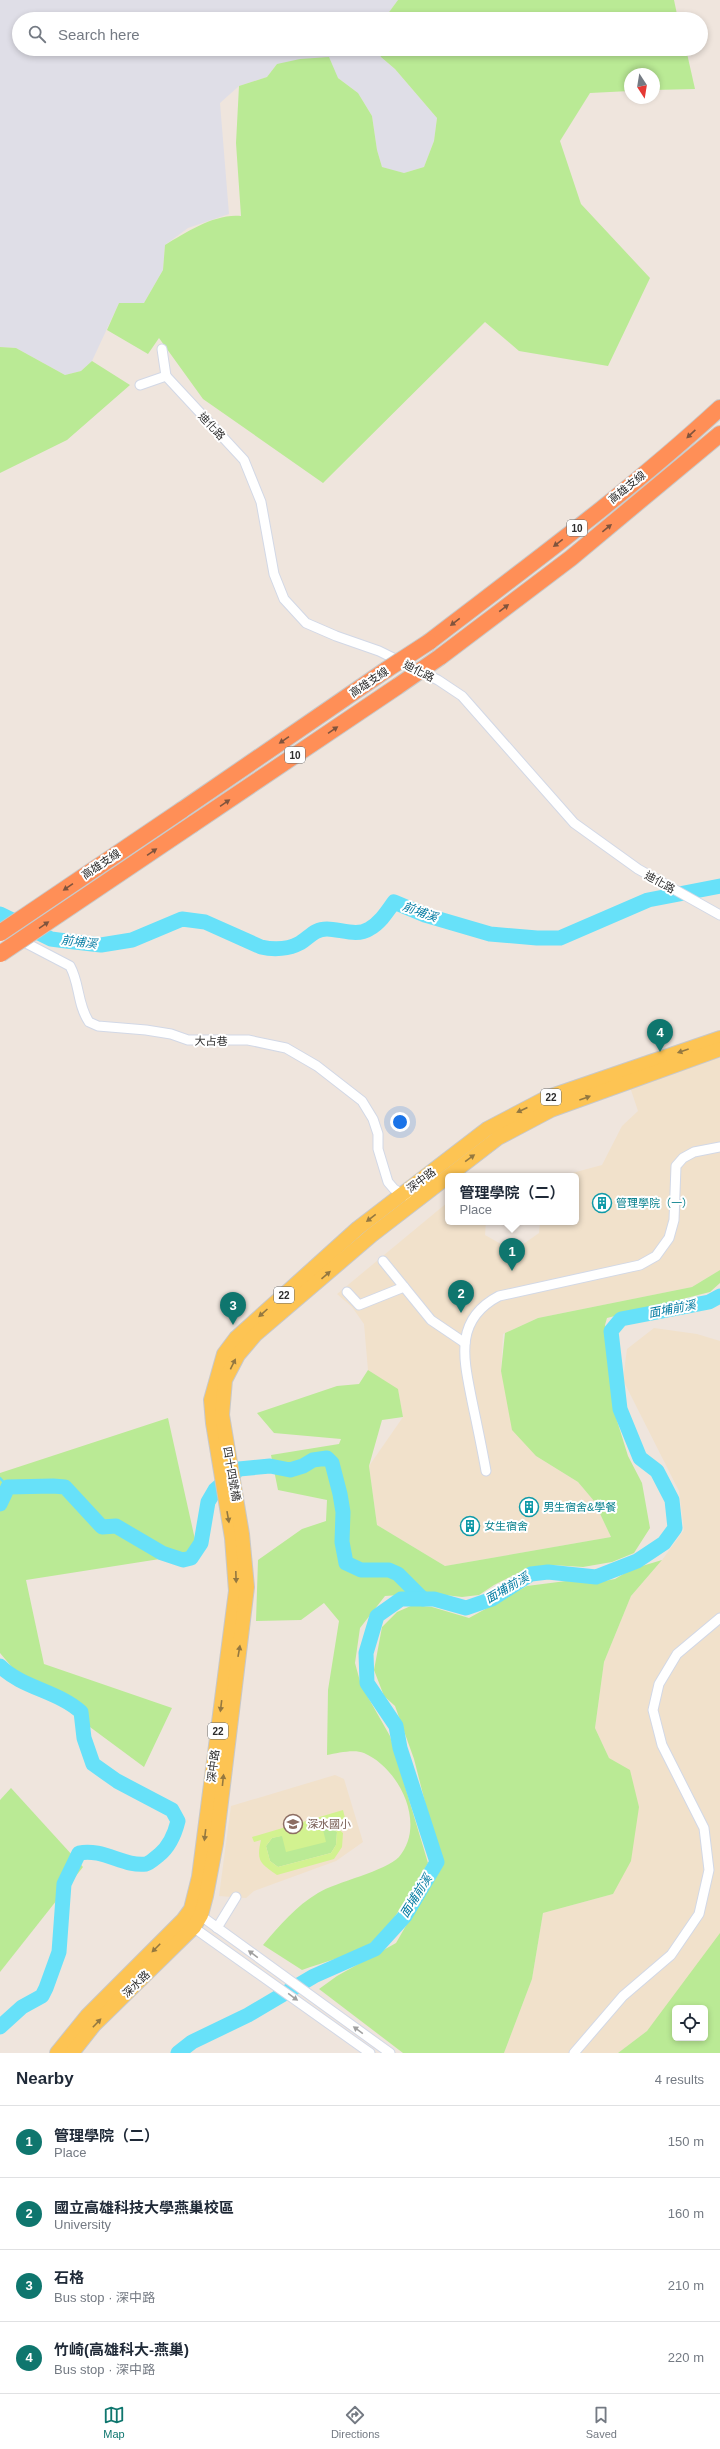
<!DOCTYPE html>
<meta charset="utf-8">
<style>
:root{--surface:#fff;--page:#f2f2f3;--text:#1f2937;--muted:#747a83;--line:#e0e1e3;--accent:#0f766e}
body{margin:0;font-family:Helvetica,"Noto Sans TC",sans-serif;background:var(--page);color:var(--text)}
.controls{position:absolute;right:12px;bottom:12px;display:grid;overflow:hidden;border-radius:6px;box-shadow:0 2px 6px #0003}
.controls button{width:36px;height:36px;display:grid;place-items:center;padding:0;border:0;border-bottom:1px solid var(--line);background:var(--surface);color:var(--text);font:20px sans-serif}
.compass{position:absolute;left:624px;top:68px;width:36px;height:36px;border-radius:50%;background:var(--surface);box-shadow:0 2px 6px #0003;rotate:168deg}
.you{position:absolute;left:400px;top:1122px;width:14px;height:14px;margin:-10px;border:3px solid #fff;border-radius:50%;background:#1a73e8;box-shadow:0 0 0 6px #1a73e833}
.badge{display:grid;place-items:center;width:26px;height:26px;border-radius:50%;background:var(--accent);color:#fff;font-size:13px;font-weight:700}
.pin{position:absolute;translate:-50% -33px;filter:drop-shadow(0 1px 2px #0008)}
.pin::after{content:'';position:absolute;top:21px;width:14px;height:12px;background:inherit;clip-path:polygon(0 0,100% 0,50% 100%)}
.popup{position:absolute;left:445px;top:1173px;width:134px;height:52px;box-sizing:border-box;display:grid;place-content:center;border-radius:6px;background:var(--surface);filter:drop-shadow(0 1px 3px #0005);font-size:13px;white-space:nowrap;color:var(--muted)}
.popup b{font-size:15px;color:var(--text)}
.popup::after{content:'';position:absolute;left:50%;top:100%;margin-left:-8px;border:8px solid transparent;border-top-color:var(--surface)}
.list{margin:0;padding:0;list-style:none}
h2{display:flex;justify-content:space-between;align-items:center;height:52px;margin:0;padding:0 16px;font-size:17px}
h2 small{font-size:13px;font-weight:400;color:var(--muted)}
.list li{display:grid;grid-template-columns:26px 1fr auto;gap:12px;align-items:center;box-sizing:border-box;height:72px;padding:0 16px;border-top:1px solid var(--line)}
.list b{display:block;font-size:15px;white-space:nowrap}
.list p{margin:0;font-size:13px;white-space:nowrap;color:var(--muted)}
.list em{font-size:13px;font-style:normal;color:var(--muted)}
.icon{flex:none;width:22px;height:22px;fill:none;stroke:currentColor;stroke-width:2;stroke-linecap:round;stroke-linejoin:round}
.map{position:relative;flex:none;width:720px;height:2053px;overflow:hidden}
.search{position:absolute;background:var(--surface);box-shadow:0 2px 6px #0003;left:12px;right:12px;top:12px;height:44px;display:flex;align-items:center;gap:10px;box-sizing:border-box;padding:0 14px;border-radius:22px;color:var(--muted);font-size:15px}
.sheet{height:340px;background:var(--surface)}
nav{display:flex;justify-content:space-around;align-items:center;box-sizing:border-box;height:56px;border-top:1px solid var(--line);background:var(--surface);font-size:11px;color:var(--muted)}
nav a{display:grid;justify-items:center;gap:2px}
nav .on{color:var(--accent)}
.map>svg:first-child{display:block}
</style>
<div class="map">
<svg width="720" height="2053" viewBox="0 0 720 2053">
<rect width="100%" height="100%" fill="#efe5dd"/>
<polygon fill="#dfdee7" points="0,0 398,0 384,19 19,19 19,49 377,49 381,57 395,69 437,118 434,141 424,167 404,173 392,170 382,167 377,150 372,116 358,93 338,78 277,64 267,77 239,86 220,103 229,214 188,228 165,245 163,270 144,303 119,303 92,361 81,371 65,375 16,348 0,347"/>
<g fill="#f1e1cb">
<polygon points="720,1055 720,1270 692,1287 538,1318 503,1334 501,1371 536,1456 578,1482 594,1501 611,1537 445,1566 377,1525 369,1466 403,1417 398,1390 368,1370 364,1324 352,1307 337,1294 448,1202 448,1222 486,1222 485,1235 508,1248 522,1245 539,1233 540,1222 576,1222 576,1176 561,1176 602,1165 622,1126 638,1111 630,1087"/>
<polygon points="654,1328 697,1334 720,1341 720,1934 692,1975 647,2031 618,2053 504,2053 532,1979 543,1913 613,1894 630,1771 609,1758 595,1728 604,1662 631,1596 662,1560 684,1530 679,1491 623,1380 627,1349"/>
<polygon points="335,1775 344,1779 363,1842 336,1861 254,1891 246,1898 219,1896 231,1806"/>
</g>
<g fill="#baea95" fill-rule="evenodd">
<polygon points="398,0 674,0 678,19 384,19"/>
<path d="M377 49H686L695 89 654 90V74H630V91L590 93 560 141 581 204 650 278 608 366 519 351 485 322 323 483 203 399 159 338 148 354 107 330 119 303H144L163 270 165 245C186 232 216 213 241 216L236 143 239 86 267 77 277 64 300 59 329 57 338 78 358 93 372 116 377 150 382 167 404 173 424 167 434 141 437 118 395 69 381 57Z"/>
<polygon points="0,347 16,348 65,375 81,371 92,361 130,385 67,440 0,473"/>
<path d="M720 1270V1283L710 1292 607 1318 605 1325 614 1411 628 1456 642 1483 650 1528 634 1553 612 1562 583 1567 552 1565 530 1567 494 1585 479 1595 462 1597 428 1593 385 1596 360 1628 355 1663 361 1685 390 1736 428 1863C415 1884 390 1931 371 1943 350 1956 324 1962 302 1970L263 1945C280 1925 296 1906 318 1893 336 1882 386 1871 399 1857 427 1824 399 1768 364 1753 354 1749 338 1753 327 1755L328 1690 339 1621 324 1603 301 1620 256 1621 258 1560 302 1529 326 1521 327 1500 278 1490 271 1455 339 1444 341 1439 274 1433 257 1413 337 1386 359 1384 368 1370 398 1389 403 1417 382 1420 369 1466 377 1525 445 1566 611 1537 594 1501 578 1482 536 1456 512 1430 501 1371 505 1333 538 1318 692 1287Z"/>
<polygon points="168,1418 198,1553 26,1580 44,1664 172,1708 144,1767 17,1673 0,1653 0,1473"/>
<polygon points="662,1560 631,1596 604,1662 595,1728 609,1758 630,1770 639,1807 631,1861 613,1894 543,1913 532,1979 504,2053 403,2053 319,1989 337,1976 396,1943 441,1865 414,1759 395,1706 384,1696 374,1670 382,1627 397,1612 413,1605 432,1607 469,1618 527,1586 566,1581 599,1582 615,1579 632,1569"/>
<polygon points="11,1788 83,1867 0,1972 0,1800"/>
<polygon points="326,1825 337,1832 336,1845 331,1853 278,1867 270,1861 266,1846 272,1838"/>
<path d="M720 1933V2053H618L647 2031ZM675 2008H705V2038H675Z"/>
</g>
<path fill="#d2f290" fill-rule="evenodd" d="M343 1810 345 1818 332 1823 343 1833 342 1847 334 1859 277 1875C260 1863 256 1861 261 1840L254 1842 252 1837ZM326 1825 337 1832 336 1845 331 1853 278 1867 270 1861 266 1846 272 1838 282 1836 286 1852 326 1842 322 1826Z"/>
<g fill="none" stroke-linecap="round" stroke-linejoin="round">
<polyline stroke="#67e1f9" stroke-width="2.5" points="0,1478 8,1487"/>
<g stroke="#67e1f9" stroke-width="15">
<path d="M0 914 51 939 66 941 101 945 132 940 182 919 205 922 261 947C274 950 289 949 300 943 310 937 314 929 327 929 340 929 357 937 369 929 380 923 387 912 394 902L425 915 490 934 537 938H560L648 900 720 886"/>
<polyline points="0,1504 8,1487 53,1486 65,1487 102,1527 116,1526 162,1553 183,1560 191,1558 201,1543 208,1502 215,1490 239,1469 270,1466 290,1470 303,1466 313,1460 327,1458 332,1463 340,1494 343,1512 342,1542 346,1563 361,1570 389,1570 398,1574 423,1599"/>
<path d="M0 1666C22 1688 58 1691 81 1712L84 1738 93 1764 117 1781 172 1810 178 1821C175 1833 169 1847 159 1855 155 1858 150 1863 146 1864 124 1867 103 1848 79 1853L64 1884 59 1952 46 1988 42 1996 22 2007 0 2027"/>
<polyline points="178,2053 192,2042 248,2015 314,1976 375,1949 405,1916 437,1862 400,1748 396,1726 367,1683 366,1653 377,1616 401,1599 434,1599 466,1608 492,1599 531,1574 548,1572 596,1577 637,1561 664,1543 675,1528 672,1500 657,1471 640,1458 620,1409 611,1331 621,1319 709,1302 720,1296"/>
</g>
<defs>
<g id="minor">
<polyline points="162,349 166,376"/>
<polyline points="166,376 244,460 261,502 274,574 284,599 306,623 336,636 379,651 438,680 462,696 574,823 638,869 720,915"/>
<polyline points="140,385 166,376"/>
<path d="M1 930 70 966C80 984 77 1004 89 1022L98 1026 146 1030 171 1034 188 1040H248L286 1048 317 1066 362 1101 373 1119 378 1134V1149L388 1182 394 1189 407 1196"/>
<polyline points="383,1261 431,1320 465,1343"/>
<polyline points="347,1292 359,1305 404,1287"/>
<path d="M486 1471C482 1448 477 1425 472 1401 464 1360 453 1320 499 1296L640 1265 656 1256 669 1238 674 1220 676 1166 683 1158 694 1152 720 1147"/>
<polyline points="197,1913 390,2053"/>
<polyline points="190,1925 370,2053"/>
<polyline points="217,1928 236,1897"/>
<polyline points="574,2053 623,1996 671,1955 699,1914 709,1870 704,1828 662,1745 653,1710 659,1684 677,1654 720,1618"/>
</g>
<g id="primary">
<polyline points="57,2053 87,2016 183,1920 191,1909 199,1877 236,1591 232,1538 213,1423 211,1400 224,1354 236,1338 358,1228 487,1129 548,1097 720,1038"/>
<polyline points="72,2053 94,2025 194,1927 201,1915 206,1896 216,1843 247,1587 242,1534 222,1415 225,1380 238,1355 255,1335 372,1235 498,1138 551,1110 720,1049"/>
</g>
<g id="motorway">
<path d="M429 642C528 566 629 492 720 408"/>
<polyline points="440,657 571,558 720,434"/>
<polyline points="182,810 386,670"/>
<polyline points="193,824 398,686"/>
</g>
</defs>
<use href="#minor" stroke="#d2d8e6" stroke-width="11"/>
<use href="#primary" stroke="#c8c8c8" stroke-width="16"/>
<use href="#motorway" stroke="#c8c8c8" stroke-width="18"/>
<use href="#minor" stroke="#fff" stroke-width="9"/>
<use href="#primary" stroke="#fdc453" stroke-width="14"/>
<use href="#motorway" stroke="#ff8f57" stroke-width="16"/>
<defs>
<g id="motorway-bridge">
<polyline points="386,670 429,642"/>
<polyline points="398,686 440,657"/>
<polyline points="0,933 182,810"/>
<polyline points="0,954 193,824"/>
</g>
</defs>
<use href="#motorway-bridge" stroke="#c8c8c8" stroke-width="18" stroke-linecap="butt"/>
<use href="#motorway-bridge" stroke="#ff8f57" stroke-width="16"/>
</g>
<defs><path id="oneway-solid" d="M-6-.8H1V-3.2L6.5 0L1 3.2V.8H-6Z"/></defs>
<g fill="#80543d">
<use href="#oneway-solid" transform="translate(691 434) rotate(137)"/>
<use href="#oneway-solid" transform="translate(607 528) rotate(-39)"/>
<use href="#oneway-solid" transform="translate(558 543) rotate(142)"/>
<use href="#oneway-solid" transform="translate(504 608) rotate(-37)"/>
<use href="#oneway-solid" transform="translate(455 622) rotate(142)"/>
<use href="#oneway-solid" transform="translate(333 730) rotate(-34)"/>
<use href="#oneway-solid" transform="translate(284 740) rotate(146)"/>
<use href="#oneway-solid" transform="translate(225 803) rotate(-34)"/>
<use href="#oneway-solid" transform="translate(152 852) rotate(-34)"/>
<use href="#oneway-solid" transform="translate(68 887) rotate(146)"/>
<use href="#oneway-solid" transform="translate(44 925) rotate(-34)"/>
</g>
<g fill="#947840">
<use href="#oneway-solid" transform="translate(683 1051) rotate(161)"/>
<use href="#oneway-solid" transform="translate(585 1098) rotate(-20)"/>
<use href="#oneway-solid" transform="translate(522 1110) rotate(155)"/>
<use href="#oneway-solid" transform="translate(470 1158) rotate(-36)"/>
<use href="#oneway-solid" transform="translate(371 1218) rotate(142)"/>
<use href="#oneway-solid" transform="translate(326 1275) rotate(-41)"/>
<use href="#oneway-solid" transform="translate(263 1313) rotate(138)"/>
<use href="#oneway-solid" transform="translate(233 1364) rotate(-64)"/>
<use href="#oneway-solid" transform="translate(228 1517) rotate(80)"/>
<use href="#oneway-solid" transform="translate(236 1577) rotate(88)"/>
<use href="#oneway-solid" transform="translate(239 1651) rotate(-80)"/>
<use href="#oneway-solid" transform="translate(221 1706) rotate(97)"/>
<use href="#oneway-solid" transform="translate(223 1780) rotate(-84)"/>
<use href="#oneway-solid" transform="translate(205 1835) rotate(97)"/>
<use href="#oneway-solid" transform="translate(156 1948) rotate(135)"/>
<use href="#oneway-solid" transform="translate(97 2023) rotate(-46)"/>
</g>
<g fill="#a0a0a0">
<use href="#oneway-solid" transform="translate(253 1954) rotate(-144)"/>
<use href="#oneway-solid" transform="translate(293 1997) rotate(36)"/>
<use href="#oneway-solid" transform="translate(358 2030) rotate(-144)"/>
</g>
<defs>
<symbol id="building-ring" viewBox="-11 -11 22 22"><circle r="9.5" fill="#fff" stroke="#0f9aa8" stroke-width="1.5"/><path d="M-4-6H4V6H1V3H-1V6H-4ZM-2.5-4.3h1.7v1.8h-1.7ZM.8-4.3h1.7v1.8H.8ZM-2.5-1h1.7V.8h-1.7ZM.8-1h1.7V.8H.8Z" fill="#0f9aa8"/></symbol>
<symbol id="school-ring" viewBox="-11 -11 22 22"><circle r="9.5" fill="#fff" stroke="#8d6e63" stroke-width="1.5"/><path d="M0-5L7-2L0 1L-7-2ZM-4 1L0 2.5L4 1V4Q0 6-4 4Z" fill="#8d6e63"/></symbol>
</defs>
<g fill-rule="evenodd">
<use href="#building-ring" x="591" y="1192" width="22" height="22"/>
<use href="#building-ring" x="518" y="1496" width="22" height="22"/>
<use href="#building-ring" x="459" y="1515" width="22" height="22"/>
<use href="#school-ring" x="282" y="1813" width="22" height="22"/>
</g>
<g text-anchor="middle" dominant-baseline="central" stroke-width="4" stroke-linejoin="round" paint-order="stroke">
<g fill="#fff" stroke="#6b6b6b" stroke-width="1">
<rect x="567" y="520" width="20" height="16" rx="3"/>
<rect x="285" y="747" width="20" height="16" rx="3"/>
<rect x="541" y="1089" width="20" height="16" rx="3"/>
<rect x="274" y="1287" width="20" height="16" rx="3"/>
<rect x="208" y="1723" width="20" height="16" rx="3"/>
</g>
<g font-size="10" font-weight="bold" fill="#2c2c2c">
<text x="577" y="528">10</text>
<text x="295" y="755">10</text>
<text x="551" y="1097">22</text>
<text x="284" y="1295">22</text>
<text x="218" y="1731">22</text>
</g>
<g font-size="11" fill="#2c2c2c" stroke="#fff">
<text transform="translate(212 426) rotate(47)">迪化路</text>
<text transform="translate(627 487) rotate(-39)">高雄支線</text>
<text transform="translate(419 671) rotate(27)">迪化路</text>
<text transform="translate(369 682) rotate(-34)">高雄支線</text>
<text transform="translate(101 864) rotate(-34)">高雄支線</text>
<text transform="translate(660 882) rotate(29)">迪化路</text>
<text transform="translate(211 1041) rotate(1)">大占巷</text>
<text transform="translate(421 1180) rotate(-37)">深中路</text>
<text transform="translate(232 1474) rotate(80)">四十四號橋</text>
<text transform="translate(213 1766) rotate(-83)">深中路</text>
<text transform="translate(136 1984) rotate(-44)">深水路</text>
</g>
<g font-size="11" fill="#0d838f" stroke="#fff" text-anchor="start">
<text x="616" y="1203">管理學院（一）</text>
<text x="543" y="1507">男生宿舍&amp;學餐</text>
<text x="484" y="1526">女生宿舍</text>
</g>
<g font-size="11" fill="#785e54" stroke="#fff" text-anchor="start">
<text x="307" y="1824">深水國小</text>
</g>
<g font-size="12" font-style="italic" fill="#037ba2" stroke="#fff">
<text transform="translate(420 912) rotate(20)">前埔溪</text>
<text transform="translate(79 942) rotate(7)">前埔溪</text>
<text transform="translate(672 1309) rotate(-11)">面埔前溪</text>
<text transform="translate(507 1588) rotate(-30)">面埔前溪</text>
<text transform="translate(416 1896) rotate(-58)">面埔前溪</text>
</g>
</g>
</svg>
<div class="controls">
<button><svg class="icon" aria-label="locate" viewBox="0 0 24 24"><circle cx="12" cy="12" r="6"/><path d="M12 2v4M12 18v4M2 12h4M18 12h4"/></svg></button>
</div>
<svg class="compass" viewBox="-18 -18 36 36"><path d="M0-13l5 13h-10z" fill="#e53935"/><path d="M0 13l5-13h-10z" fill="#747a83"/></svg>
<div class="you"></div>
<div class="pin badge" style="left:512px;top:1271px">1</div>
<div class="popup"><b>管理學院（二）</b>Place</div>
<div class="pin badge" style="left:461px;top:1313px">2</div>
<div class="pin badge" style="left:233px;top:1325px">3</div>
<div class="pin badge" style="left:660px;top:1052px">4</div>
<div class="search"><svg class="icon" aria-label="search" viewBox="0 0 24 24"><circle cx="10" cy="10" r="6"/><path d="M15 15l6 6"/></svg>Search here</div>
</div>
<section class="sheet">
<h2>Nearby<small>4 results</small></h2>
<ul class="list">
<li><span class="badge">1</span><div><b>管理學院（二）</b><p>Place</p></div><em>150 m</em></li>
<li><span class="badge">2</span><div><b>國立高雄科技大學燕巢校區</b><p>University</p></div><em>160 m</em></li>
<li><span class="badge">3</span><div><b>石格</b><p>Bus stop · 深中路</p></div><em>210 m</em></li>
<li><span class="badge">4</span><div><b>竹崎(高雄科大-燕巢)</b><p>Bus stop · 深中路</p></div><em>220 m</em></li>
</ul>
</section>
<nav>
<a class="on"><svg class="icon" aria-label="map" viewBox="0 0 24 24"><path d="M3 6l6-2 6 2 6-2v14l-6 2-6-2-6 2zM9 4v14M15 6v14"/></svg>Map</a>
<a><svg class="icon" aria-label="directions" viewBox="0 0 24 24"><path d="M12 3l9 9-9 9-9-9zM9 14v-3h6M13 9l2 2-2 2"/></svg>Directions</a>
<a><svg class="icon" aria-label="saved" viewBox="0 0 24 24"><path d="M7 4h10v16l-5-4-5 4z"/></svg>Saved</a>
</nav>
